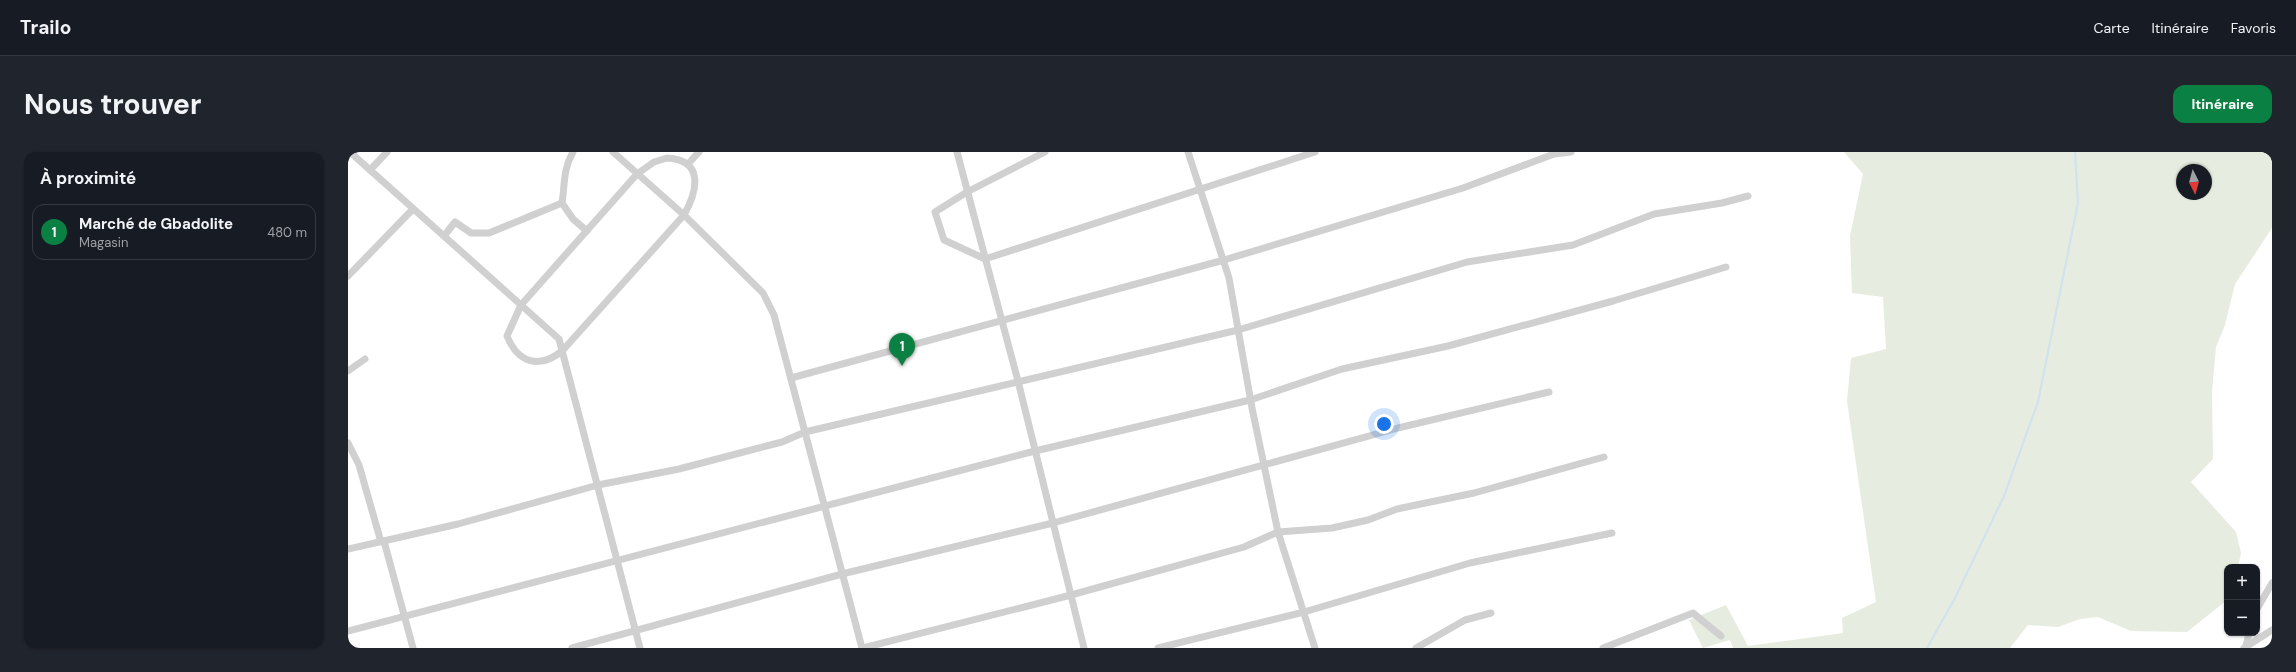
<!DOCTYPE html>
<html lang="fr">
<meta charset="utf-8">
<style>
:root{--surface:#171b24;--page:#20242c;--text:#f1f3f6;--muted:#9ea1a6;--line:#363941;--accent:#0b8043}
body{margin:0;font-family:"DM Sans",sans-serif;background:var(--page);color:var(--text)}
.controls{position:absolute;right:12px;bottom:12px;display:grid;overflow:hidden;border-radius:8px;box-shadow:0 1px 3px #0004}
.controls button{width:36px;height:36px;display:grid;place-items:center;padding:0;border:0;border-bottom:1px solid var(--line);background:var(--surface);color:var(--text);font:20px sans-serif}
.compass{position:absolute;left:1828px;top:12px;width:36px;height:36px;border-radius:50%;background:var(--surface);box-shadow:0 1px 3px #0004;rotate:174deg}
.you{position:absolute;left:1036px;top:272px;width:14px;height:14px;margin:-10px;border:3px solid #fff;border-radius:50%;background:#1a73e8;box-shadow:0 0 0 6px #1a73e833}
.badge{display:grid;place-items:center;width:26px;height:26px;border-radius:50%;background:var(--accent);color:#fff;font-size:13px;font-weight:700}
.pin{position:absolute;translate:-50% -33px;filter:drop-shadow(0 1px 2px #0008)}
.pin::after{content:'';position:absolute;top:21px;width:14px;height:12px;background:inherit;clip-path:polygon(0 0,100% 0,50% 100%)}
.list{margin:0;padding:0;list-style:none}
h2{display:flex;justify-content:space-between;align-items:center;height:52px;margin:0;padding:0 16px;font-size:17px}
h2 small{font-size:13px;font-weight:400;color:var(--muted)}
.list li{display:grid;grid-template-columns:26px 1fr auto;gap:12px;align-items:center;box-sizing:border-box;height:56px;margin:0 8px 8px;padding:0 8px;border:1px solid var(--line);border-radius:12px}
.list b{display:block;font-size:15px;white-space:nowrap}
.list p{margin:0;font-size:13px;white-space:nowrap;color:var(--muted)}
.list em{font-size:13px;font-style:normal;color:var(--muted)}
.map{position:relative;flex:none;width:1924px;height:496px;overflow:hidden;border-radius:12px}
header{display:flex;align-items:center;gap:24px;box-sizing:border-box;height:56px;padding:0 20px;background:var(--surface);border-bottom:1px solid var(--line)}
header strong{font-size:19px}
nav{display:flex;gap:22px;margin-inline-start:auto;font-size:14px}
.intro{display:flex;align-items:center;justify-content:space-between;box-sizing:border-box;height:96px;padding:0 24px}
h1{margin:0;font-size:28px}
.button{padding:10px 18px;border-radius:12px;background:var(--accent);color:#fff;font-size:14px;font-weight:700}
main{display:flex;gap:24px;padding:0 24px}
aside{flex:1;background:var(--surface);border-radius:12px;box-shadow:0 1px 3px #0004}
.map>svg:first-child{display:block}
</style>
<header>
<strong>Trailo</strong>
<nav><a>Carte</a><a>Itinéraire</a><a>Favoris</a></nav>
</header>
<div class="intro"><h1>Nous trouver</h1><a class="button">Itinéraire</a></div>
<main>
<aside>
<h2>À proximité<small></small></h2>
<ul class="list">
<li><span class="badge">1</span><div><b>Marché de Gbadolite</b><p>Magasin</p></div><em>480 m</em></li>
</ul>
</aside>
<div class="map">
<svg width="1924" height="496" viewBox="0 0 1924 496">
<rect width="100%" height="100%" fill="#fff"/>
<path fill="#e6ecdf" fill-rule="evenodd" d="M1496 0H1924V76L1887 132 1877 173 1868 195 1864 239 1865 307 1843 330 1888 380 1893 401 1890 415H1879V448L1839 480 1783 479 1750 465 1732 467 1710 475 1680 473 1662 496H1385L1382 488 1355 496 1341 468 1378 453 1400 494 1495 481 1494 466 1528 450 1499 249 1503 206 1538 197 1535 145 1504 141 1502 84 1515 22ZM1834 18H1858V42H1834Z"/>
<g fill="none" stroke-linecap="round" stroke-linejoin="round">
<polyline stroke="#cfe2ee" stroke-width="2" points="1579,496 1607,446 1656,344 1690,250 1730,51 1727,0"/>
<g stroke="#d0d0d0" stroke-width="7">
<polyline points="2,0 211,187 292,496"/>
<polyline points="265,0 336,63 415,141 426,163 514,496"/>
<polyline points="609,0 670,229 736,496"/>
<polyline points="697,0 619,40 587,60 596,88 637,107 967,0"/>
<polyline points="840,0 881,126 904,256 930,380 967,496"/>
<path d="M319 6C356 8 350 38 336 63L215 198C192 218 170 211 159 184L173 153 289 22 306 10Z"/>
<polyline points="340,12 351,0"/>
<polyline points="22,18 39,0"/>
<path d="M214 51C217 32 215 17 225 0"/>
<polyline points="96,84 107,70 123,81 141,81 214,51 225,67 239,79"/>
<polyline points="0,124 65,57"/>
<polyline points="0,219 17,207"/>
<polyline points="443,226 876,108 1115,36 1206,2 1223,0"/>
<polyline points="0,291 11,313 33,390"/>
<polyline points="36,389 65,496"/>
<polyline points="0,397 110,372 250,333 331,317 434,290 457,280 890,178 1119,110 1225,93 1306,62 1374,51 1400,44"/>
<polyline points="1909,457 1924,431"/>
<polyline points="0,479 687,299 902,248 994,217 1100,194 1265,149 1378,115"/>
<polyline points="1898,494 1901,481"/>
<polyline points="224,496 494,422 705,371 1050,276 1201,240"/>
<polyline points="515,496 723,443 896,395 930,380 984,376 1020,368 1049,357 1126,341 1256,305"/>
<polyline points="810,496 956,460 1122,411 1264,381"/>
<polyline points="1068,496 1117,468 1143,461"/>
<polyline points="1255,496 1345,461 1373,484"/>
<polyline points="1896,496 1924,478"/>
</g>
</g>
</svg>
<div class="controls">
<button>+</button>
<button>−</button>
</div>
<svg class="compass" viewBox="-18 -18 36 36"><path d="M0-13l5 13h-10z" fill="#e53935"/><path d="M0 13l5-13h-10z" fill="#9ea1a6"/></svg>
<div class="you"></div>
<div class="pin badge" style="left:554px;top:214px">1</div>
</div>
</main>
